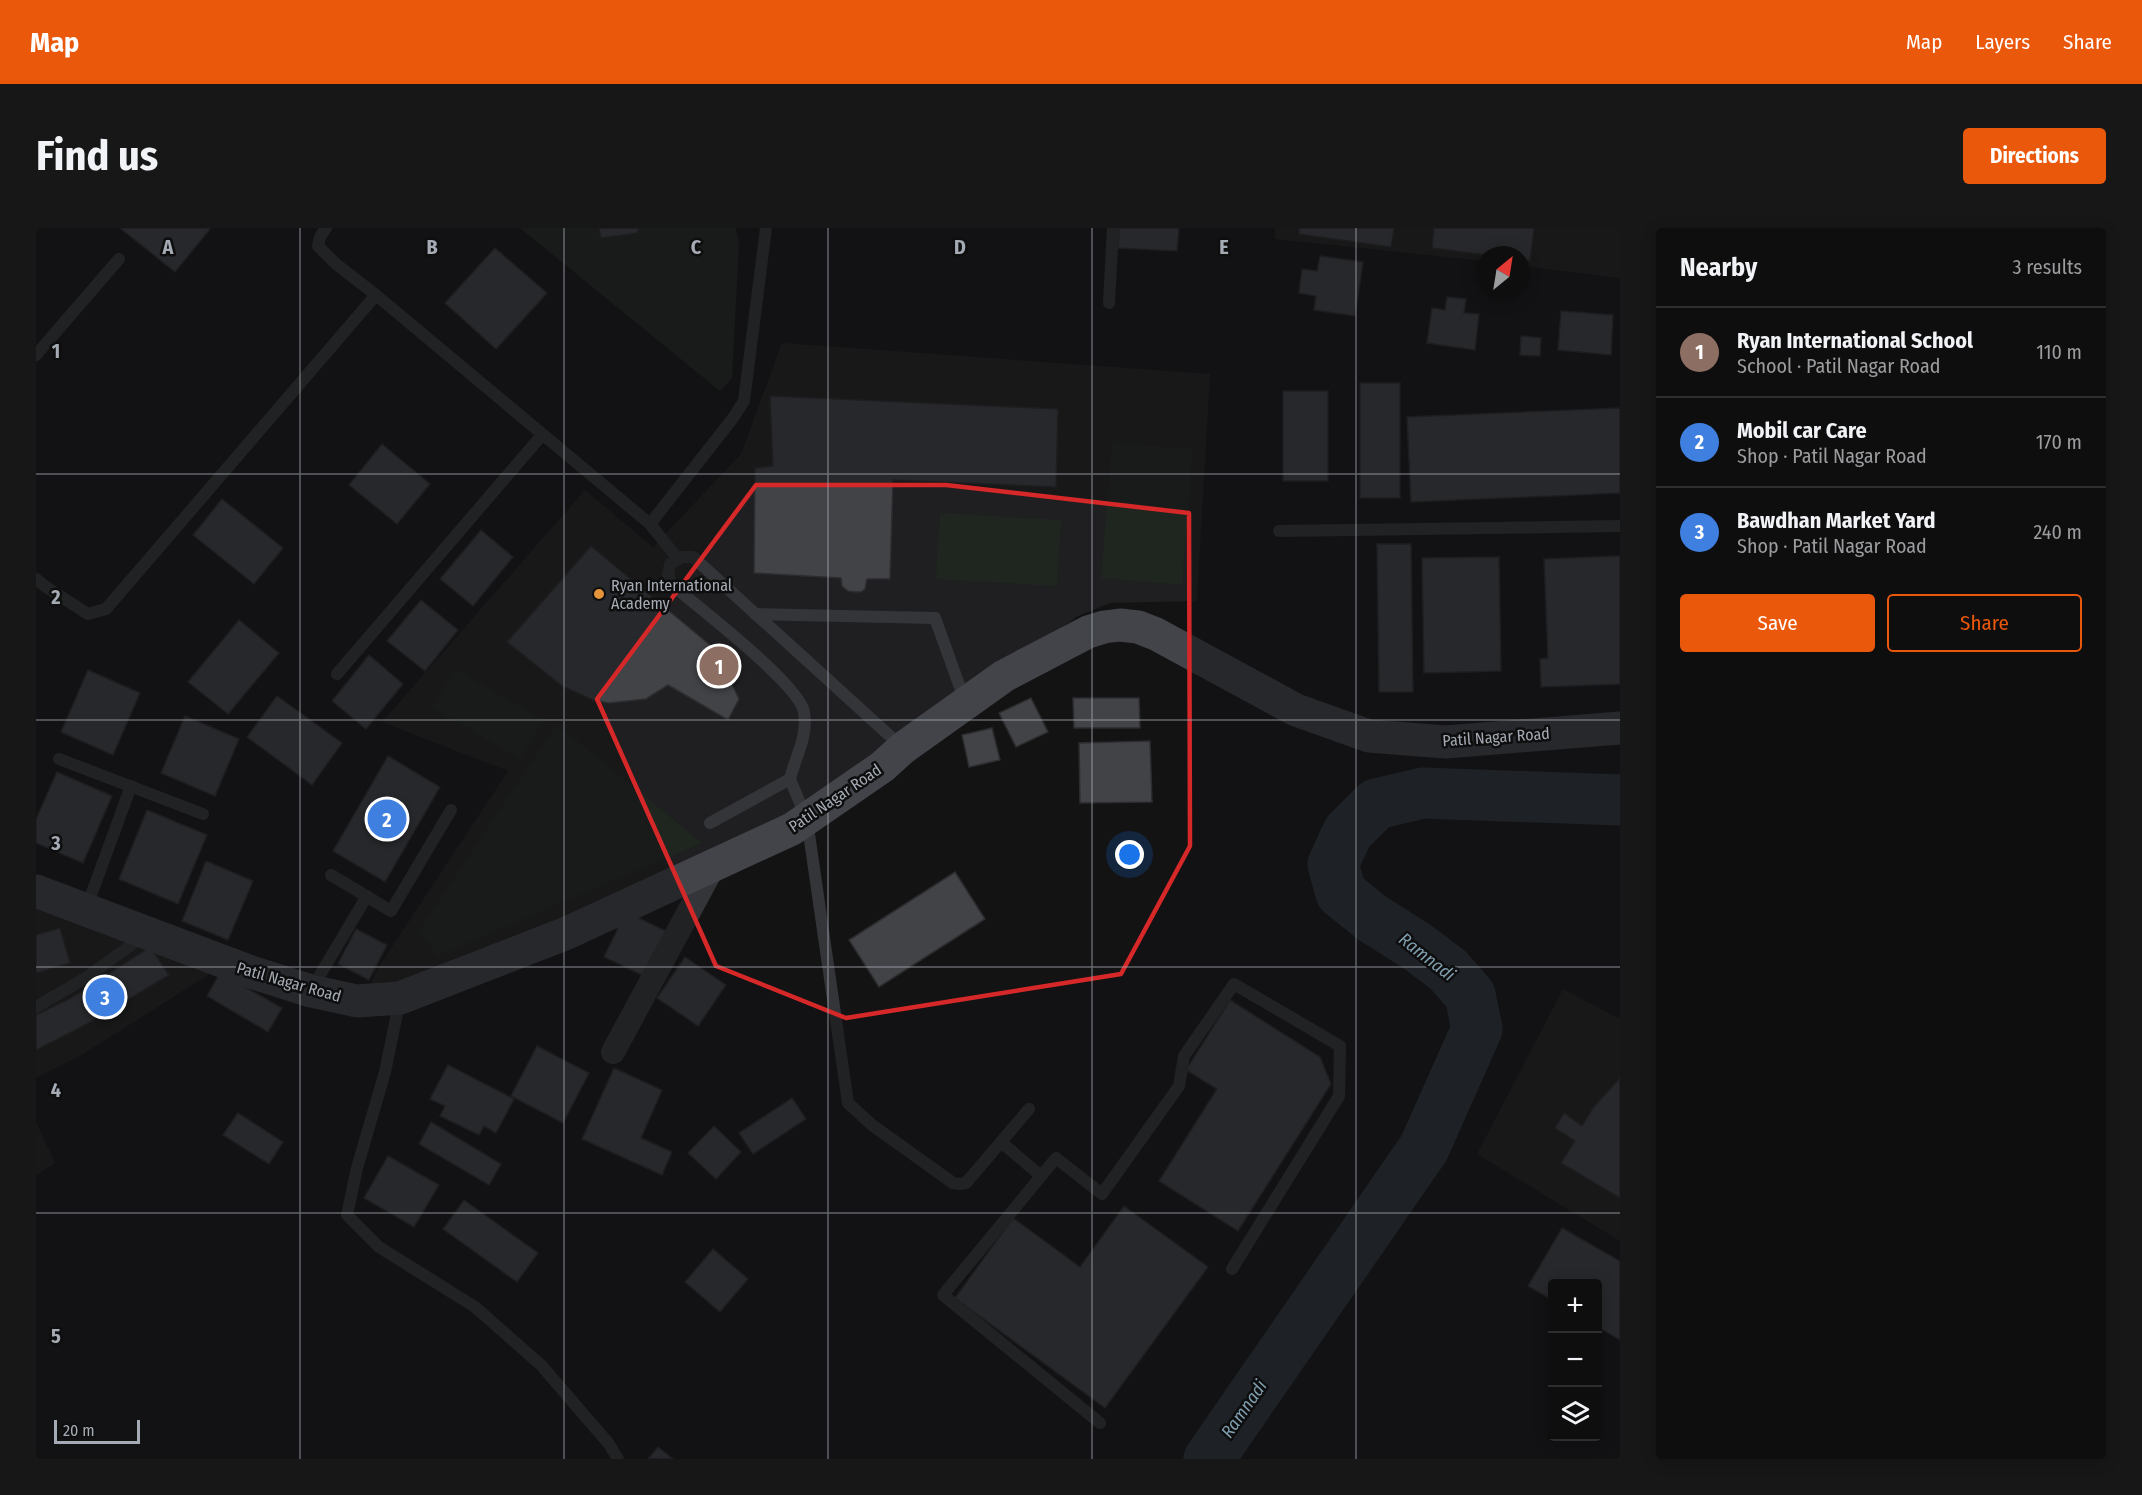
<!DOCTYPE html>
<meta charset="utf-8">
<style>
:root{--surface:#0e0e0f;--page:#171718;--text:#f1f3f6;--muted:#9b9c9e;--line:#2e2e2f;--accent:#ea580c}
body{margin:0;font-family:"Fira Sans Condensed",sans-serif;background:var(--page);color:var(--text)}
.controls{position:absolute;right:18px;bottom:18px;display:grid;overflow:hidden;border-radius:6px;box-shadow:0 3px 15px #0003}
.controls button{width:54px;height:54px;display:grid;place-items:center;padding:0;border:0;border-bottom:2px solid var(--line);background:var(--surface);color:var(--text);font:30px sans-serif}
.compass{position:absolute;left:1440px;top:18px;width:54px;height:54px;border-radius:50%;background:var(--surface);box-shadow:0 3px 15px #0003;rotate:30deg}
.scale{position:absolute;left:18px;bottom:15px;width:86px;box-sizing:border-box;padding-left:6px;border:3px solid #a5abb4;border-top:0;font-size:16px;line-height:21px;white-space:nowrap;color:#a5abb4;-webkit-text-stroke:4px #0e0e0f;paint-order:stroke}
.you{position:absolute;left:1094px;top:627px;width:21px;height:21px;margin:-15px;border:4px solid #fff;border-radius:50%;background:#1a73e8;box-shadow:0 0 0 9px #1a73e833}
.badge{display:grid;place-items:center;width:39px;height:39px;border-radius:50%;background:var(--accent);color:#fff;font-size:20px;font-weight:700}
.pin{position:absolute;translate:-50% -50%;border:3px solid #fff;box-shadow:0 2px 6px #0006}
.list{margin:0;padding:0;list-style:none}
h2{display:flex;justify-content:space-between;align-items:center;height:78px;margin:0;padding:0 24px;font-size:26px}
h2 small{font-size:20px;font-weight:400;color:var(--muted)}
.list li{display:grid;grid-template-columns:39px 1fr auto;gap:18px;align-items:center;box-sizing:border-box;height:90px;padding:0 24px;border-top:2px solid var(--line)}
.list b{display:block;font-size:22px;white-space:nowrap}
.list p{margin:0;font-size:20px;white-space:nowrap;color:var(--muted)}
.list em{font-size:20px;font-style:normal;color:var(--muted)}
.actions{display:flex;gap:12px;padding:18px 24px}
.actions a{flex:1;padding:14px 0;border:2px solid var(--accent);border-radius:6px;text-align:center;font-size:21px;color:var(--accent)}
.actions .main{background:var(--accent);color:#fff}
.icon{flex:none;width:33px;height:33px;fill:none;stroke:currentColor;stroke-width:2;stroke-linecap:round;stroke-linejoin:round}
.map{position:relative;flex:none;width:1584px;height:1231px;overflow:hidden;border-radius:6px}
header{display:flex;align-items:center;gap:36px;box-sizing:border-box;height:84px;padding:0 30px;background:var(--accent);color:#fff}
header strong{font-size:28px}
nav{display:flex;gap:33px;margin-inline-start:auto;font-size:21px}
.intro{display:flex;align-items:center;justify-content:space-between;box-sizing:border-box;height:144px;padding:0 36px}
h1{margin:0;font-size:42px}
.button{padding:15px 27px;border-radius:6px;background:var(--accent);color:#fff;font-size:21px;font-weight:700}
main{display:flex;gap:36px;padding:0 36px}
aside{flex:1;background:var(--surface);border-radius:6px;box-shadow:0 3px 15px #0003}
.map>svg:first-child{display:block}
</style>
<header>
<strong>Map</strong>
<nav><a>Map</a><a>Layers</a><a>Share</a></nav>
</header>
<div class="intro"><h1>Find us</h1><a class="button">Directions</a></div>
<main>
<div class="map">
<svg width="1584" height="1231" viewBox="0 0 1584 1231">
<rect width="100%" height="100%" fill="#131314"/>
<g fill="#1f1f21">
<polygon points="1239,0 1584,0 1584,50 1485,38 1485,27 1449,27 1449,33 1239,11"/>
<polygon points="746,115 1174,146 1161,373 1074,375 1042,388 814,552 756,590 362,764 334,758 340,743 472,543 346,494 549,262 617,319 705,226"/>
<polygon points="0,674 173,738 172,747 44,828 0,850"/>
<polygon points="1527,761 1584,791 1584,1013 1441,926"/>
<polygon points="0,894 19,935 0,947"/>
</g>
<g fill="#1f261f">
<polygon points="484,0 700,0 703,17 696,150 684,163"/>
<polygon points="1076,214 1157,221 1146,357 1065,350"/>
<polygon points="904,285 1025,292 1021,358 900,351"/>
<polygon points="419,441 508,492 485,531 396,480"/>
<polygon points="521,496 666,615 402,728 382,704"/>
</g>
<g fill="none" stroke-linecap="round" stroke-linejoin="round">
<polyline stroke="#2d373c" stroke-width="51" points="1173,1231 1388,920 1441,801 1434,767 1412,742 1383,720 1336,690 1305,665 1297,636 1312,604 1340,576 1387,565 1584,572"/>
</g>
<g fill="#424347" stroke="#2d2d30" stroke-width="1.5">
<polygon points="84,0 172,0 174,1 139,44"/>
<polygon points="563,0 602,0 602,5 565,10"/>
<polygon points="1083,0 1143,0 1141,23 1082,20"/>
<polygon points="1263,0 1358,0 1355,19 1263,6"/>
<polygon points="1398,0 1498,0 1494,33 1485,31 1485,27 1452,27 1396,20"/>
<polygon points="459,20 511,65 460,121 409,75"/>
<polygon points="1284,28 1327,34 1319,88 1278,82 1280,68 1263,65 1266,41 1281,43"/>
<polygon points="1411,69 1430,71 1428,85 1443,86 1439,122 1391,115 1396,80 1409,82"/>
<polygon points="1525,83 1577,87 1575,127 1522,122"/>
<polygon points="1485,108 1505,110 1504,128 1484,127"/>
<rect x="1324" y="155" width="40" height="115"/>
<rect x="1247" y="163" width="45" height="90"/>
<polygon points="734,168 1022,181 1020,259 857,252 854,351 831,351 829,361 825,364 820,364 812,363 806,358 805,350 718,345 719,240 737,238"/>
<polygon points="1584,180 1584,265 1375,274 1371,189"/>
<polygon points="346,216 394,256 361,296 313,257"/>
<polygon points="186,271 247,320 218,356 157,307"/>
<polygon points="445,302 477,329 437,378 404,351"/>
<polygon points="1341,316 1375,316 1377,464 1343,464"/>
<polygon points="555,318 680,422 703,471 692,492 632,457 610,471 573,475 557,472 526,458 471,414"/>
<polygon points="1584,328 1584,456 1505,459 1504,431 1512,430 1508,331"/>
<polygon points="1463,329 1465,443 1388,445 1386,330"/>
<polygon points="385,372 422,402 389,443 351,413"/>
<polygon points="203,392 243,425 192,486 152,454"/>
<polygon points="333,427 367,456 330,501 296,473"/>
<polygon points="52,442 104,465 77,527 25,504"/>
<polygon points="241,468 306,515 276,557 211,509"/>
<polygon points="995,470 1012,504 980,519 963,485"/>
<polygon points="1037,470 1103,470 1104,500 1038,500"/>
<polygon points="149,488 203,511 179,568 125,545"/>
<polygon points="956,500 964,532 933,539 926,507"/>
<polygon points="1114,513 1116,574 1044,575 1043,515"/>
<polygon points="352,528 404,559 349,654 297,623"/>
<polygon points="21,544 76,568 47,635 0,615 0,591"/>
<polygon points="111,582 171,607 142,676 83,651"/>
<polygon points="170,633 217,653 192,712 146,693"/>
<polygon points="919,644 949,691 843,759 813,712"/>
<polygon points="590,684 632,704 610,749 568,729"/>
<polygon points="24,700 34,735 0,745 0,707"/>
<polygon points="320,701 351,717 333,752 302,736"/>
<polygon points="114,719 133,747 51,796 0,822 0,787 35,770"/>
<polygon points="649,729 690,757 662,798 621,770"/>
<polygon points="184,745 246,780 232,804 171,768"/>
<polygon points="1194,772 1284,829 1295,856 1202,1003 1123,953 1181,861 1150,842"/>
<polygon points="501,818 553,845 527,895 475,868"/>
<polygon points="412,837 478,871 460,905 448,898 443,907 404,888 409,878 394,871"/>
<polygon points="578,840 626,862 605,910 636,924 626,947 546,911"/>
<polygon points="1584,850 1584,970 1525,935 1539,913 1519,900 1528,885 1546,898 1557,880"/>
<polygon points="756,870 770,891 717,926 703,905"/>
<polygon points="202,885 247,914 233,936 187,907"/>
<polygon points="395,894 465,936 453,957 383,916"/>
<polygon points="678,898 705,924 680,951 652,925"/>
<polygon points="352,928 403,957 378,999 328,970"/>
<polygon points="428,972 502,1025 481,1054 407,1001"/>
<polygon points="1088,978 1172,1039 1069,1180 919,1070 977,990 1044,1039"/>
<polygon points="1526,1000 1584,1033 1584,1112 1562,1099 1562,1056 1516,1056 1516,1072 1492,1058"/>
<polygon points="677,1021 712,1051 684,1084 649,1054"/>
<polygon points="622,1219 637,1231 612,1231"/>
</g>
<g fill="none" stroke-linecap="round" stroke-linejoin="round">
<g stroke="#343539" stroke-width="12">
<polyline points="290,0 284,9 282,18 300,36 340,67"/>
<polyline points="1073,75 1077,0"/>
<polyline points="0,127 83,31"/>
<polyline points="614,296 697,190 708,173 730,0"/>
<polyline points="1243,303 1584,298"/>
<polyline points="0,351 10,359 52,386 70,381 340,67 614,296 642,331"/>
<polyline points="719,386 899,390 926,465"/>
<polyline points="301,446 506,207"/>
<path d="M866 519 657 329H647L634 336 632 347 636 357C661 378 764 457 768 484 772 509 760 527 754 551L771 592 812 875 836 897 917 955 924 956 930 955 993 881"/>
<polyline points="23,531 167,586"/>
<polyline points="674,595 754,551"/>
<polyline points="295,647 355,683 415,582"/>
<polyline points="50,681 95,558"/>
<polyline points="275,762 331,668"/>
<polyline points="364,771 349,844 321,940 311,987 343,1019 439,1079 505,1137 573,1216 582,1231"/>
<polyline points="0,779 48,751 109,707"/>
<polyline points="965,914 1005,948"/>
<polyline points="1064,1195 907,1067 1020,930 1066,966 1143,858 1148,828 1198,756 1304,818 1303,868 1196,1041"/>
</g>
<polyline stroke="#343539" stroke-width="24" points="577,824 677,639"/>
<polyline stroke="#424449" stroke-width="33" points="0,663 215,744 275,763 321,773 364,770 531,705 756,601 846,539 867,520 968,448 1052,404 1068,399 1084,397 1102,399 1120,406 1260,482 1333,508 1410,514 1584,500"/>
</g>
<path d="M0 0H1584V1231H0ZM720 257H910L1153 285 1154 618 1085 746 810 790 680 738 561 471Z" fill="#131314" fill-opacity=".55" fill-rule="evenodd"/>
<path fill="none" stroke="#d62828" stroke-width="4.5" stroke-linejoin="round" d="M720 257H910L1153 285 1154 618 1085 746 810 790 680 738 561 471Z"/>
<path fill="none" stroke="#a5abb4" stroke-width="1.5" stroke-opacity="0.55" d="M264 0V1231M528 0V1231M792 0V1231M1056 0V1231M1320 0V1231M0 246H1584M0 492H1584M0 739H1584M0 985H1584"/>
<circle fill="#e59439" stroke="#0e0e0f" stroke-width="2" cx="563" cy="366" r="6"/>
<g text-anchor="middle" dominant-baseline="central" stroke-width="5" stroke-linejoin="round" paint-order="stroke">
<g font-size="16" fill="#a5abb4" stroke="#0e0e0f" text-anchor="start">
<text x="575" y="357">Ryan International<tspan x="575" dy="18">Academy</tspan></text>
</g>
<g font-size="16" fill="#a5abb4" stroke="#0e0e0f">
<text transform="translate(1460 509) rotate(-4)">Patil Nagar Road</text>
<text transform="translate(799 570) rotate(-34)">Patil Nagar Road</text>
<text transform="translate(253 754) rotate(16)">Patil Nagar Road</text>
</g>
<g font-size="18" font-style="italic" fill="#7e9dad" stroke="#0e0e0f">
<text transform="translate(1391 729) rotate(38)">Ramnadi</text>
<text transform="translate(1208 1181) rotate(-55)">Ramnadi</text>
</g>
</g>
<g font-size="20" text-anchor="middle" font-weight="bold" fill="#a5abb4" stroke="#0e0e0f" stroke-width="5" stroke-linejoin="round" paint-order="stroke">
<text x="132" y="26">A</text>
<text x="396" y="26">B</text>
<text x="660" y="26">C</text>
<text x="924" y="26">D</text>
<text x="1188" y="26">E</text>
<text x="20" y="130">1</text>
<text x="20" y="376">2</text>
<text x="20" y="622">3</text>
<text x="20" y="869">4</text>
<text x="20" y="1115">5</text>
</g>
</svg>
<div class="controls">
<button>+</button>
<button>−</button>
<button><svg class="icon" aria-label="layers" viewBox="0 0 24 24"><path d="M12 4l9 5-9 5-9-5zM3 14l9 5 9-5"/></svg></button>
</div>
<svg class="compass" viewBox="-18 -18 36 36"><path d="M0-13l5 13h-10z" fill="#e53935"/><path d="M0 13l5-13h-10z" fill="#9b9c9e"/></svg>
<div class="scale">20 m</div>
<div class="you"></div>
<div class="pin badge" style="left:683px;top:438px;background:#8d6e63">1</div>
<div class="pin badge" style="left:351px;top:591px;background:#3f7fe0">2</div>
<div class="pin badge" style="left:69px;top:769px;background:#3f7fe0">3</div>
</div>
<aside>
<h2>Nearby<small>3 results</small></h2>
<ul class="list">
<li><span class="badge" style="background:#8d6e63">1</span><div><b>Ryan International School</b><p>School · Patil Nagar Road</p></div><em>110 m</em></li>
<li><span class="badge" style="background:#3f7fe0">2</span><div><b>Mobil car Care</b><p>Shop · Patil Nagar Road</p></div><em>170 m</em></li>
<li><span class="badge" style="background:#3f7fe0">3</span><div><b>Bawdhan Market Yard</b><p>Shop · Patil Nagar Road</p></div><em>240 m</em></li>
</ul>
<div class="actions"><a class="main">Save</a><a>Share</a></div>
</aside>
</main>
